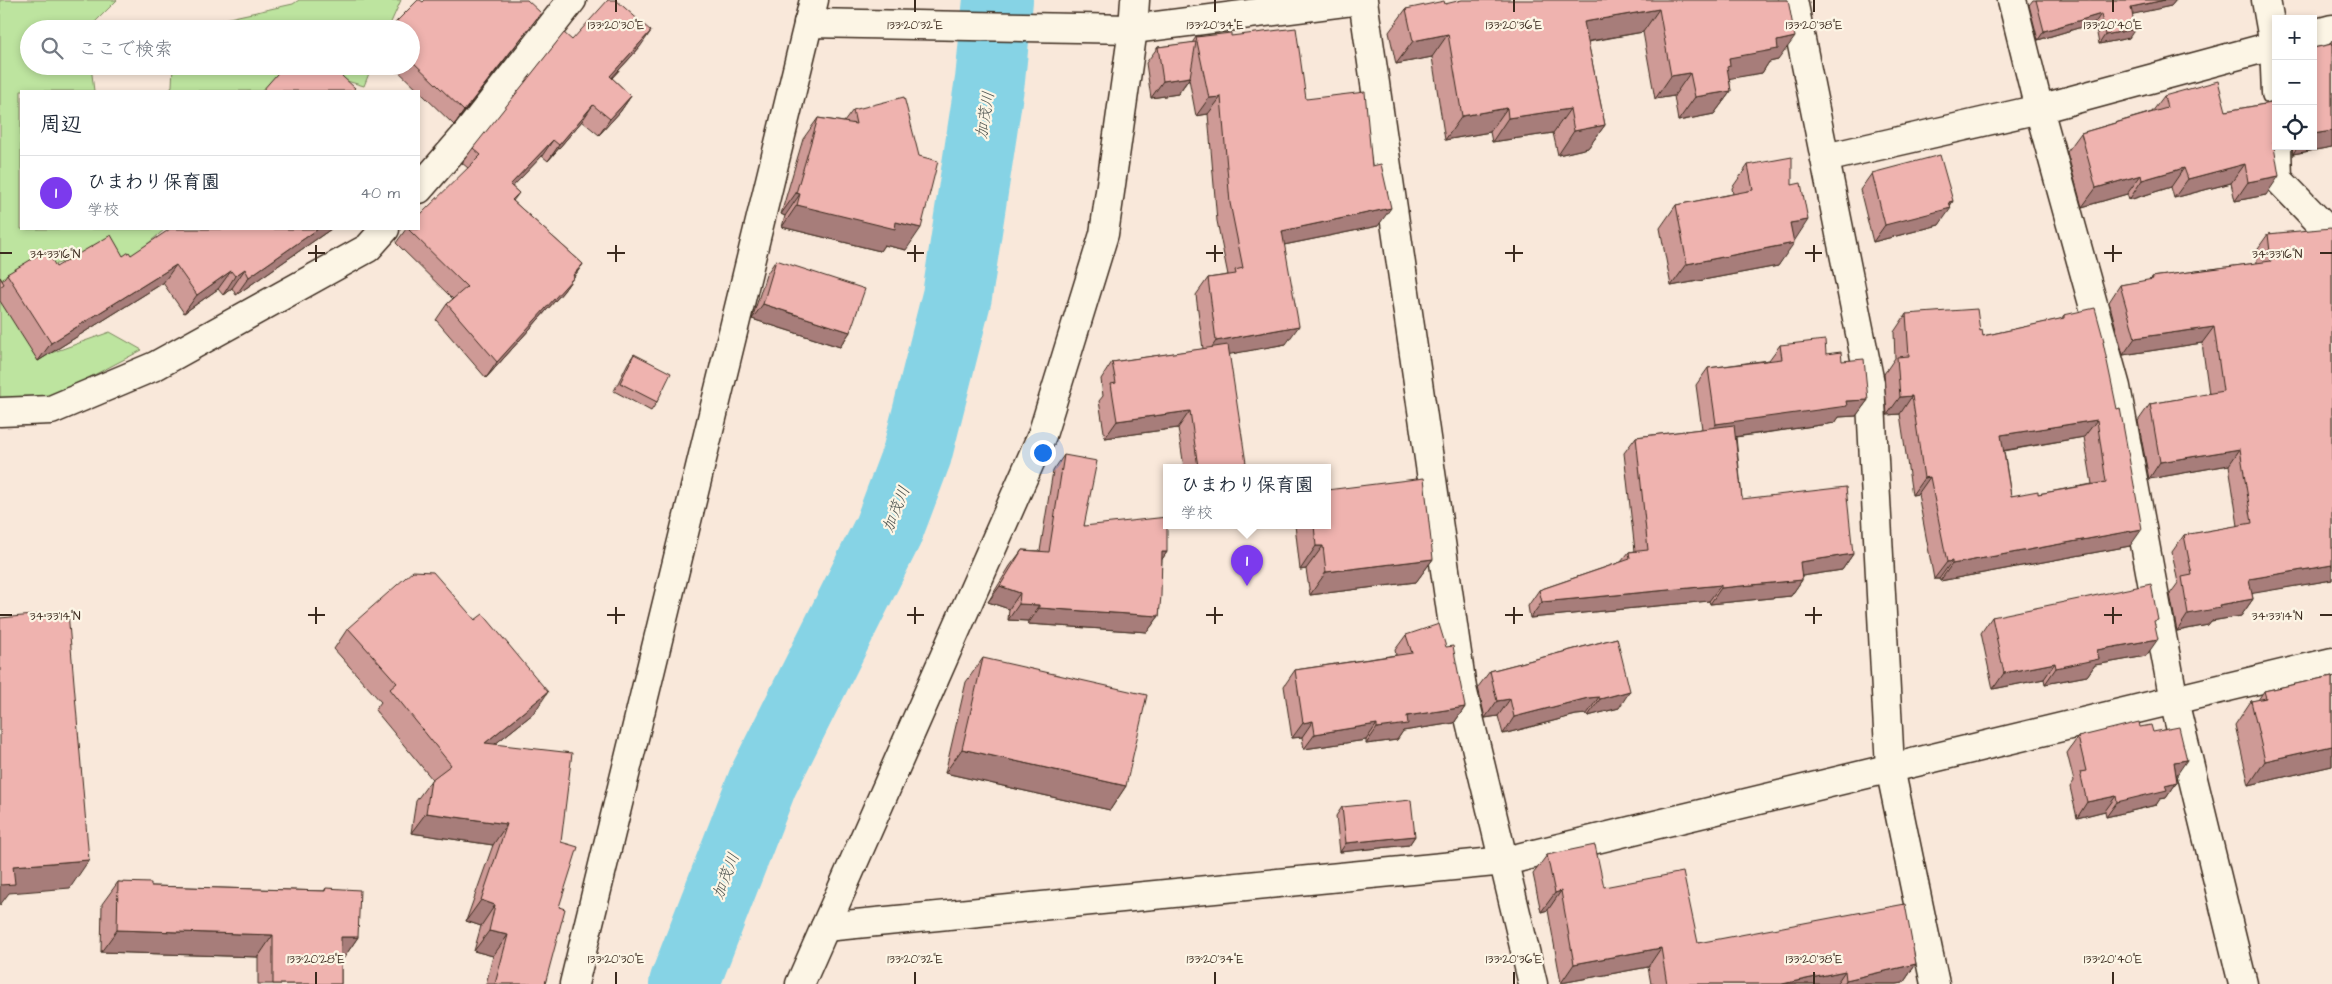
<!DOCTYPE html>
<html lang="ja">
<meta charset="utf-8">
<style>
:root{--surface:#fff;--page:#f6f6f7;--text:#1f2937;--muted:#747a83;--line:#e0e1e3;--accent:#7c3aed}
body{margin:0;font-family:"Architects Daughter","Klee One",sans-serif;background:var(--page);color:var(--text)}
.controls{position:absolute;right:15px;top:15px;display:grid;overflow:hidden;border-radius:0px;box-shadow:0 2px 8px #0003}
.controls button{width:45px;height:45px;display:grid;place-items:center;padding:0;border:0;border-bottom:1px solid var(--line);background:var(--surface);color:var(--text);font:25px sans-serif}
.you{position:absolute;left:1042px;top:452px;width:18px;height:18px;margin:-12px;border:4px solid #fff;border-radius:50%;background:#1a73e8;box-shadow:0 0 0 8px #1a73e833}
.badge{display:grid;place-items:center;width:32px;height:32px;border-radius:50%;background:var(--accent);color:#fff;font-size:16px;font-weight:700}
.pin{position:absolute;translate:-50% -41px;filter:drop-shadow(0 1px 2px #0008)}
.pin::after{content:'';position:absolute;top:26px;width:18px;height:15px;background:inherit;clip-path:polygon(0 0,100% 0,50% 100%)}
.popup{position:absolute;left:1163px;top:464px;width:168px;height:65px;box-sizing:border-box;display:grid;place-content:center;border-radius:0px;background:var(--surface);filter:drop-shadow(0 1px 4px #0005);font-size:16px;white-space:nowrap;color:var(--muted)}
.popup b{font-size:19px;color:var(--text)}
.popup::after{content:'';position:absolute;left:50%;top:100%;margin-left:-10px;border:10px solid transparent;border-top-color:var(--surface)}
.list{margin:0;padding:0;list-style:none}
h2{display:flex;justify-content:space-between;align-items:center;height:65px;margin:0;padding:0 20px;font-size:21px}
h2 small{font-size:16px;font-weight:400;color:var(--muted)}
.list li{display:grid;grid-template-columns:32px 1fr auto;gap:15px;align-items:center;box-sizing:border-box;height:75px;padding:0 20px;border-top:1px solid var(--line)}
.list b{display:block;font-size:19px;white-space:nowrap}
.list p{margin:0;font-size:16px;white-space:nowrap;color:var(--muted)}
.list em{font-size:16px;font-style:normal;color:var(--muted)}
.icon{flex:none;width:28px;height:28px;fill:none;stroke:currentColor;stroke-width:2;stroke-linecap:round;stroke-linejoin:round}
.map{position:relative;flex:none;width:2332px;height:984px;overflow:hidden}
.search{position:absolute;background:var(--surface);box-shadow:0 2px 8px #0003;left:20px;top:20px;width:400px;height:55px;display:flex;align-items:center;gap:12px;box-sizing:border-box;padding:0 18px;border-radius:28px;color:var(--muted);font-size:19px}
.panel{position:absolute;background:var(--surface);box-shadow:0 2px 8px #0003;left:20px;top:90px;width:400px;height:140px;border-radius:0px}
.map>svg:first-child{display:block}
</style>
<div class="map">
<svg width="2332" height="984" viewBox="0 0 2332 984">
<rect width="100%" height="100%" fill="#f9e8da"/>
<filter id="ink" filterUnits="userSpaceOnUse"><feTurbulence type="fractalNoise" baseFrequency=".02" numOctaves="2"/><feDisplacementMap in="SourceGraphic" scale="10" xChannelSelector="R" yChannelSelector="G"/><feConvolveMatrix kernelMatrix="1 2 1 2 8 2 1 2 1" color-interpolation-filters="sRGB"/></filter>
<g filter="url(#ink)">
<g fill="#bde49f" stroke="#7c875e">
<polygon points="0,0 117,0 88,29 29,29 29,66 91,66 94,91 21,91 21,229 165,229 144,247 153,281 89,254 50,266 37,358 110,332 142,350 50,398 0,400"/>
<polygon points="299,0 401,0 388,29 179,29 293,4"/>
<polygon points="173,66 295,66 272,91 169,91 172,86"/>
<polygon points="343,66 372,66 364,86 340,79"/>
</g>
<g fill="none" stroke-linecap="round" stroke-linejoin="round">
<polyline stroke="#86d3e5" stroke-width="70" points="684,984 763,781 888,531 917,454 957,296 990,80 998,0"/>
<defs>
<g id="street">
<polyline points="1363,0 1462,688 1533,984"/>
<polyline points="1793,0 1870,383 1890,768 1935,984"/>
<polyline points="2012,0 2039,109 2116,387 2174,701 2243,984"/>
<polyline points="2266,0 2274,45 2276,93"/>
<polyline points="808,23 1133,29 1360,0"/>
<polyline points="2313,34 2332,29"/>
<polyline points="2277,146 2278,179 2332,235"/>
<polyline points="1825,158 2039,109 2276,45"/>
<polyline points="419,189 465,136 572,0"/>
<polyline points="0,412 51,410 155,366 368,248 385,229"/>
<polyline points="825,927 1505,861 2332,662"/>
<polyline points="574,984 814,0"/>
<polyline points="800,984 1042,435 1104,234 1133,29 1135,0"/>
</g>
</defs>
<use href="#street" stroke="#3b2a1e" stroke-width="31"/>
<use href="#street" stroke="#fcf5e5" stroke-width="28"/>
</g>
<g fill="#ce9a96" stroke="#3b2a1e" fill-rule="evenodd">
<polygon points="1788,0 1778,60 1769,62 1762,73 1729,78 1731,91 1714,114 1678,121 1674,96 1655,99 1643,32 1588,42 1605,125 1588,148 1558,155 1553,133 1492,142 1490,132 1445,140 1432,57 1396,64 1389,32 1406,9 1445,4"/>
<polygon points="2033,0 2176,0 2171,6 2132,14 2129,38 2099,44 2095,23 2038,40 2029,5"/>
<polygon points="423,2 541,13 530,27 454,125 393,66 411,66 411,29"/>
<polygon points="1231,36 1306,99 1378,226 1284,245 1286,344 1229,354 1243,467 1184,467 1178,428 1105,438 1099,401 1103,396 1101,379 1112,362 1203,349 1196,295 1208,278 1228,275 1217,221 1208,114 1196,116 1189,79 1178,94 1151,98 1146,63 1158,47 1192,43 1196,37"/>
<polygon points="572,40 640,47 612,78 631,96 620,112 599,135 582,121 548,161 542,156 512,187 519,193 513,201 583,264 563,292 486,378 436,320 447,304 453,299 396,243 406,229 419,229 468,168 462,163 473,148"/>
<polygon points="2332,40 2332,147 2293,154 2292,146 2313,146 2313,48 2329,45"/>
<polygon points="2164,96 2226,111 2276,102 2276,131 2275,131 2266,195 2235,201 2231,183 2174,198 2171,187 2129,200 2127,194 2082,207 2067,152 2081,133 2152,112"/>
<polygon points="853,110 906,250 884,245 880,251 782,227 785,216 781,214 803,139 818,118 844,122"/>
<polygon points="1748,165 1792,185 1793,241 1778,266 1671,286 1660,228 1676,205 1733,194 1732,188"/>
<polygon points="1872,173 1953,201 1939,225 1873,242 1860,190"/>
<polygon points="331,229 236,295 232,288 223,295 218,289 184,313 163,283 38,361 0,301 0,277 2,281 7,274 56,267 123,256"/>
<polygon points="2332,230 2332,580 2252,593 2253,599 2241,616 2211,621 2208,625 2177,631 2170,594 2178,583 2172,552 2184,535 2238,526 2229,465 2149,479 2138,421 2150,404 2209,394 2202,343 2123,355 2109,302 2120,285 2151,280 2152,277 2257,263 2256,251 2268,234"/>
<polygon points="776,260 850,332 840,347 752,319 766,275"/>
<path d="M1906 314 1980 331 1983 336 2061 319 2064 315 2103 343 2130 546 1940 581 1939 579H1934L1918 494 1912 495 1900 414 1887 415 1884 374 1895 358 1894 332ZM2084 437 2092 484 2038 494 2011 496 2004 451Z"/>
<polygon points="1780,345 1826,354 1842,361 1868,400 1856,416 1839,417 1835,423 1736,437 1742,499 1853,554 1842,570 1802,576 1802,580 1791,596 1710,604 1709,601 1530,618 1528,606 1539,590 1621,562 1629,552 1635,551 1624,453 1636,437 1702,429 1696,385 1708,368 1769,360"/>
<polygon points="634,354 657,402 651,411 614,391 628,363"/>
<polygon points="1064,455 1084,526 1167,552 1162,559 1159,616 1147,632 1028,624 1028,621 1008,620 1009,609 988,602 1010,566 1022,550 1040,551 1053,471"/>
<polygon points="1295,525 1327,525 1433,559 1416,582 1310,595 1306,569 1300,570"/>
<polygon points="1992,617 2155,624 2146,656 2095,665 2087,676 2045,684 2044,679 1993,689 1981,633"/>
<polygon points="348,628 534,713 495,744 561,842 559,907 545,984 486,984 493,956 474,951 481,926 466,921 493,845 411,833 416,801 432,779 375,710 381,702 334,649"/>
<polygon points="1406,635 1465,707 1454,723 1403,731 1397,740 1366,744 1366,740 1304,749 1302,737 1292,738 1284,686 1295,670 1396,655 1395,650"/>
<polygon points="1617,638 1619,708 1588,716 1587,714 1576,715 1503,734 1498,716 1485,718 1478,687 1490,671"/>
<polygon points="983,658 1126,786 1110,810 945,773 966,682"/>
<polygon points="2332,676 2332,766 2249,785 2235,725 2251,701 2258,700 2264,691"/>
<polygon points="2153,732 2176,776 2177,782 2166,798 2160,799 2156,805 2106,817 2105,811 2077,818 2070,787 2074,781 2067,753 2078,737"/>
<polygon points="1342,807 1415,836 1409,845 1340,852 1336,816"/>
<polygon points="1547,855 1604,887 1698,943 1916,964 1903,983 1897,984 1651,984 1648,967 1561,983 1548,910 1541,912 1533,874"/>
<polygon points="118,882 151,886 324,891 326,888 358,937 343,959 341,959 341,984 258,984 258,957 101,952 102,904"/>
</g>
<g fill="#a77d7a" stroke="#3b2a1e">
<polygon points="2165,0 2176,0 2171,6 2125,16 2131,7"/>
<polygon points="1659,9 1643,32 1567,45 1584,22"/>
<polygon points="541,13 530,27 454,125 464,111"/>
<polygon points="2101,14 2095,23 2038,40 2044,31"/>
<polygon points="2135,29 2129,38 2099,44 2105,35"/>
<polygon points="651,31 640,47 599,92 610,76"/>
<polygon points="1448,34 1432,57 1396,64 1413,41"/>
<polygon points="1795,37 1778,60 1769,62 1762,73 1721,80 1729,58 1777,41"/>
<polygon points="1690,73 1674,96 1655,99 1671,76"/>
<polygon points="1190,77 1178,94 1151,98 1163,81"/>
<polygon points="1731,91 1714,114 1678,121 1695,97"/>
<polygon points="631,96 620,112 599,135 610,119"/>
<polygon points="1221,97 1208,114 1196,116 1209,98"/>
<polygon points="593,105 582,121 548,161 559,145"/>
<polygon points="1507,108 1490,132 1445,140 1462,116"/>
<polygon points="1570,109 1553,133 1492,142 1508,118"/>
<polygon points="1605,125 1588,148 1558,155 1574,131"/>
<polygon points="2332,131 2332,147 2293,154 2298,146 2313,146 2313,134"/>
<polygon points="553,140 542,156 499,201 510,185"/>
<polygon points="2245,164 2231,183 2174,198 2188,179"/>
<polygon points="2184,168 2171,187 2129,200 2142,180"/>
<polygon points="2141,175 2127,194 2082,207 2096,188"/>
<polygon points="2279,176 2266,195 2235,201 2248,182"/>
<polygon points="796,193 800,194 785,216 781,214"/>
<polygon points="1953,201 1947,209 1951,208 1939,225 1873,242 1885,225"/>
<polygon points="797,205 896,222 921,228 906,250 884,245 880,251 782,227"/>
<polygon points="1391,208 1378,226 1269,248 1282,231"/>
<polygon points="1808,220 1793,243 1790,223"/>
<polygon points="318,229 331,229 236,295 249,277"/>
<polygon points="1794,243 1778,266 1671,286 1687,264"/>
<polygon points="583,264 563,292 486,378 497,362"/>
<polygon points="176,265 163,283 38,361 51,343"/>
<polygon points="245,269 232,288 223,295 235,276"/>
<polygon points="231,271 218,289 184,313 197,295"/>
<polygon points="763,304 850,332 840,347 752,319"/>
<polygon points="1299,326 1286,344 1204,359 1216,341"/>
<polygon points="2214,327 2202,343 2123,355 2135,338"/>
<polygon points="1912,396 1900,414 1887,415 1900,397"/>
<polygon points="1868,400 1856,416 1839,417 1835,423 1704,441 1716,424 1846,401"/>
<polygon points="1190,411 1178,428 1105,438 1117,421"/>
<polygon points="2097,420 2084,437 1989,453 2001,435"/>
<polygon points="2240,449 2229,465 2149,479 2160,462"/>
<polygon points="1246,463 1243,467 1216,467"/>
<polygon points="1930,477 1918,494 1912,495 1924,478"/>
<polygon points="2142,529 2130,546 1940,581 1952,564"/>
<polygon points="1316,546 1323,546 1306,569 1300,570"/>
<polygon points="1162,552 1167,552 1156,568"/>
<polygon points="1853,554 1842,570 1789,578 1800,562"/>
<polygon points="1433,559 1416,582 1310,595 1326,572"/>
<polygon points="1952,561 1939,579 1934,579 1947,562"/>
<polygon points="2332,565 2332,580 2237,596 2249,579"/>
<polygon points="1802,580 1791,596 1710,604 1721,588"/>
<polygon points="1721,585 1709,601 1530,618 1542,602"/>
<polygon points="1000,586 1020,593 1009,609 988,602"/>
<polygon points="2253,599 2241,616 2211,621 2208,625 2177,631 2188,614 2219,605"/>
<polygon points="1019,604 1039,605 1028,621 1008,620"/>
<polygon points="1039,608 1159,616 1147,632 1028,624"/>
<polygon points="2158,639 2146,656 2095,665 2087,676 2045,684 2056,668 2097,650"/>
<polygon points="2055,663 2044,679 1993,689 2004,673"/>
<polygon points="1630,691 1619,708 1588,716 1600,699"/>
<polygon points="548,692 534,713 470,764 485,743"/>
<polygon points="1599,697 1587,714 1576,715 1503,734 1514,717 1588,698"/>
<polygon points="1510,699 1498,716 1485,718 1497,701"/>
<polygon points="1465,707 1454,723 1403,731 1397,740 1366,744 1377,728 1407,716"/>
<polygon points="1313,721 1302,737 1292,738 1303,723"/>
<polygon points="1377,724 1366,740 1304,749 1315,734"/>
<polygon points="2332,746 2332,766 2249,785 2265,761"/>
<polygon points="962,749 1126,786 1110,810 945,773"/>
<polygon points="2187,760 2176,776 2174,762"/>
<polygon points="2177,782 2166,798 2160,799 2156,805 2106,817 2117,802 2165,785"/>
<polygon points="2116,796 2105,811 2077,818 2087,802"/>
<polygon points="426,813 507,824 493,845 411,833"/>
<polygon points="1415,836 1409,845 1340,852 1346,843"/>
<polygon points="89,860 70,888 9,893 0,905 0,885 13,866"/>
<polygon points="1561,891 1548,910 1541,912 1555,893"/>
<polygon points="481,900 495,905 481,926 466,921"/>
<polygon points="117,930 273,935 258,957 101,952"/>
<polygon points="489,931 508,935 493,956 474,951"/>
<polygon points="341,937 358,937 343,959 325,959"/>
<polygon points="1661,948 1648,967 1561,983 1574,964"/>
<polygon points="1916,964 1903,983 1897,984 1844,984 1846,980"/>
<polygon points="1845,971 1836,984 1782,984"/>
</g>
<g fill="#efb3af" stroke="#3b2a1e" fill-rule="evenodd">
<polygon points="418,0 420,0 423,2 425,0 527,0 541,13 464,111 411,60 411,29 389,29"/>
<polygon points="608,0 616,0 651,31 610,76 631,96 610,119 593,105 559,145 553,140 510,185 519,193 512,200 583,264 573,275 574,277 497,362 447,304 467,287 408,229 419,229 419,216 481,155 473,148 564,33 572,40"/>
<polygon points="1462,0 1788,0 1795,37 1777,41 1778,49 1729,58 1730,66 1727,67 1731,91 1695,97 1690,73 1671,76 1659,9 1584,22 1605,125 1574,131 1570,109 1508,118 1507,108 1462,116 1448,34 1413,41 1406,9 1444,1 1445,4"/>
<polygon points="2036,0 2165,0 2131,7 2135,29 2105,35 2101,14 2044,31"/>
<polygon points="1296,28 1306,99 1365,92 1372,166 1381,164 1391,208 1282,231 1299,326 1216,341 1208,278 1236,274 1235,270 1243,268 1230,203 1221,97 1209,98 1196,37 1231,33 1231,36"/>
<polygon points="1196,42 1190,77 1163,81 1158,47"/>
<polygon points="2332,44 2332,131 2313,134 2313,54 2314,54 2313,48"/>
<polygon points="284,66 331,66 355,88 352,91 262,91"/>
<polygon points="2218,81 2226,111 2276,102 2275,141 2273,141 2279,176 2248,182 2245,164 2188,179 2184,168 2142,180 2141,175 2096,188 2081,133 2167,108 2164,96"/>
<polygon points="904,97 919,156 938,161 921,228 896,222 895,229 797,205 800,194 796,193 818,118 856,124 853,110"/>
<polygon points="1940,155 1953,201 1949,202 1951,208 1885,225 1872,173"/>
<polygon points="1792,157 1792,185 1801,183 1808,220 1790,223 1794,243 1687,264 1676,205 1753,190 1748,165"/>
<polygon points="2331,228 2332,230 2332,565 2249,579 2253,599 2219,605 2220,608 2188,614 2182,577 2192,575 2184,535 2252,523 2240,449 2160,462 2150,404 2223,391 2214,327 2135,338 2120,285 2153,279 2152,277 2271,261 2268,234"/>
<polygon points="170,229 318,229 249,277 245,269 235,276 231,271 197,295 176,265 51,343 7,274 47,250 56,267 111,235 123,256 129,252 131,255"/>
<polygon points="776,260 865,289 850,332 763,304"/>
<polygon points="0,277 4,284 0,287"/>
<path d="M2095 308 2104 341 2103 342 2117 409 2120 408 2142 529 1952 564V561L1947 562 1930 477 1924 478 1912 396 1900 397 1897 357 1909 356 1906 314 1977 309 1980 331 1982 330 1983 336 2064 318V315ZM2097 420 2106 482 2038 494V491L2011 496 2001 435Z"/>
<polygon points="1825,340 1826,354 1841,352 1842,361 1864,359 1868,400 1846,401 1847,406 1716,424 1708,368 1782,359 1780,345"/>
<polygon points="1228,345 1246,463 1216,467 1198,467 1190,411 1117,421 1111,384 1116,383 1112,362"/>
<polygon points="634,354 671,373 657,402 620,383"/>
<polygon points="1734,425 1742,499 1846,487 1853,554 1800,562 1802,580 1721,588 1721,585 1542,602 1539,590 1630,559 1629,552 1648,550 1636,437"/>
<polygon points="1064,455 1097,461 1084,526 1167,517 1167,552 1162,552 1161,596 1159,616 1039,608 1039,605 1019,604 1020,593 1000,586 1022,550 1049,552"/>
<polygon points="1424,478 1433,559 1326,572 1323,546 1316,546 1314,525 1327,525 1327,490"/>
<polygon points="413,571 433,572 475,620 483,614 548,692 485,743 572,753 561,842 578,847 559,907 565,909 545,984 534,984 529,983 529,984 495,984 508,935 489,931 495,905 481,900 507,824 426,813 431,780 451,765 390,689 397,683 348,628"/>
<polygon points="2151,584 2158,620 2154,621 2158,639 2097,650 2099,659 2056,668 2055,663 2004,673 1992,617"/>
<polygon points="68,612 89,860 13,866 15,884 0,885 0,618"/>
<polygon points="1439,624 1446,647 1453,646 1465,707 1407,716 1408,724 1377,728 1377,724 1315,734 1313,721 1303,723 1295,670 1412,653 1406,635"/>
<polygon points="1617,638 1630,691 1600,699 1599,697 1588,698 1514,717 1510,699 1497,701 1490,671"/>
<polygon points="983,658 1147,695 1126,786 962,749"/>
<polygon points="2332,676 2332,746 2265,761 2251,701 2266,698 2264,691"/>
<polygon points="2139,722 2140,727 2151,725 2153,732 2179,727 2187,760 2174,762 2177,782 2165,785 2167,790 2117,802 2116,796 2087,802 2080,772 2086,771 2078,737"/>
<polygon points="1411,800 1415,836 1346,843 1342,807"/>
<polygon points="1595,845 1604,887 1683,872 1698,943 1905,904 1916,964 1846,980 1845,971 1782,984 1667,984 1661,948 1574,964 1561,891 1555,893 1547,855"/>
<polygon points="118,882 151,883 151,886 325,891 326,888 360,890 358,937 341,937 341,984 273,984 273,935 117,930"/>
</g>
</g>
<path fill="none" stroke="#3b2a1e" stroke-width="2" d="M616 0V12M915 0V12M1215 0V12M1514 0V12M1814 0V12M2113 0V12M316 245V262M616 245V262M915 245V262M1215 245V262M1514 245V262M1814 245V262M2113 245V262M0 253H12M308 253H325M607 253H625M907 253H924M1206 253H1223M1505 253H1523M1805 253H1822M2104 253H2122M2320 253H2332M316 607V624M616 607V624M915 607V624M1215 607V624M1514 607V624M1814 607V624M2113 607V624M0 615H12M308 615H325M607 615H625M907 615H924M1206 615H1223M1505 615H1523M1805 615H1822M2104 615H2122M2320 615H2332M316 972V984M616 972V984M915 972V984M1215 972V984M1514 972V984M1814 972V984M2113 972V984"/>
<g text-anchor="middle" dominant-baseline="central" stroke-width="4.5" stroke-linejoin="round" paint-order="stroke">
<g font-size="16" font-style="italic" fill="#4e5450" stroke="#fcf5e5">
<text transform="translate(985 115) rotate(-81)">加茂川</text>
<text transform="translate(896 509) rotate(-68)">加茂川</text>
<text transform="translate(726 876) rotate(-69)">加茂川</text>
</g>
</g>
<g font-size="12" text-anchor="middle" fill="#3b2a1e" stroke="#fcf5e5" stroke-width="4.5" stroke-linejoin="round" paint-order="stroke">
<text x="616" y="29">133°20'30"E</text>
<text x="915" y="29">133°20'32"E</text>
<text x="1215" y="29">133°20'34"E</text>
<text x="1514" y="29">133°20'36"E</text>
<text x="1814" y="29">133°20'38"E</text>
<text x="2113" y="29">133°20'40"E</text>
<text x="55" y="258">34°33'16"N</text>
<text x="2277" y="258">34°33'16"N</text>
<text x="55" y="620">34°33'14"N</text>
<text x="2277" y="620">34°33'14"N</text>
<text x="316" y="963">133°20'28"E</text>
<text x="616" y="963">133°20'30"E</text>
<text x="915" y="963">133°20'32"E</text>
<text x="1215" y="963">133°20'34"E</text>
<text x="1514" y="963">133°20'36"E</text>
<text x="1814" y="963">133°20'38"E</text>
<text x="2113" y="963">133°20'40"E</text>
</g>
</svg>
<div class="controls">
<button>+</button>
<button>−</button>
<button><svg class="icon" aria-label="locate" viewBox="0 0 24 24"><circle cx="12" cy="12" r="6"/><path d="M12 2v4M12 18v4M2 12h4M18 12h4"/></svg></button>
</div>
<div class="you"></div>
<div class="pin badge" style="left:1247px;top:586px">1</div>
<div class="popup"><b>ひまわり保育園</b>学校</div>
<div class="search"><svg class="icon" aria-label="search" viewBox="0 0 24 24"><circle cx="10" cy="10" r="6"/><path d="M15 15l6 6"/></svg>ここで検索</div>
<section class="panel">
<h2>周辺<small></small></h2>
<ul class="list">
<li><span class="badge">1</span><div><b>ひまわり保育園</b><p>学校</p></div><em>40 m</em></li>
</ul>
</section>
</div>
